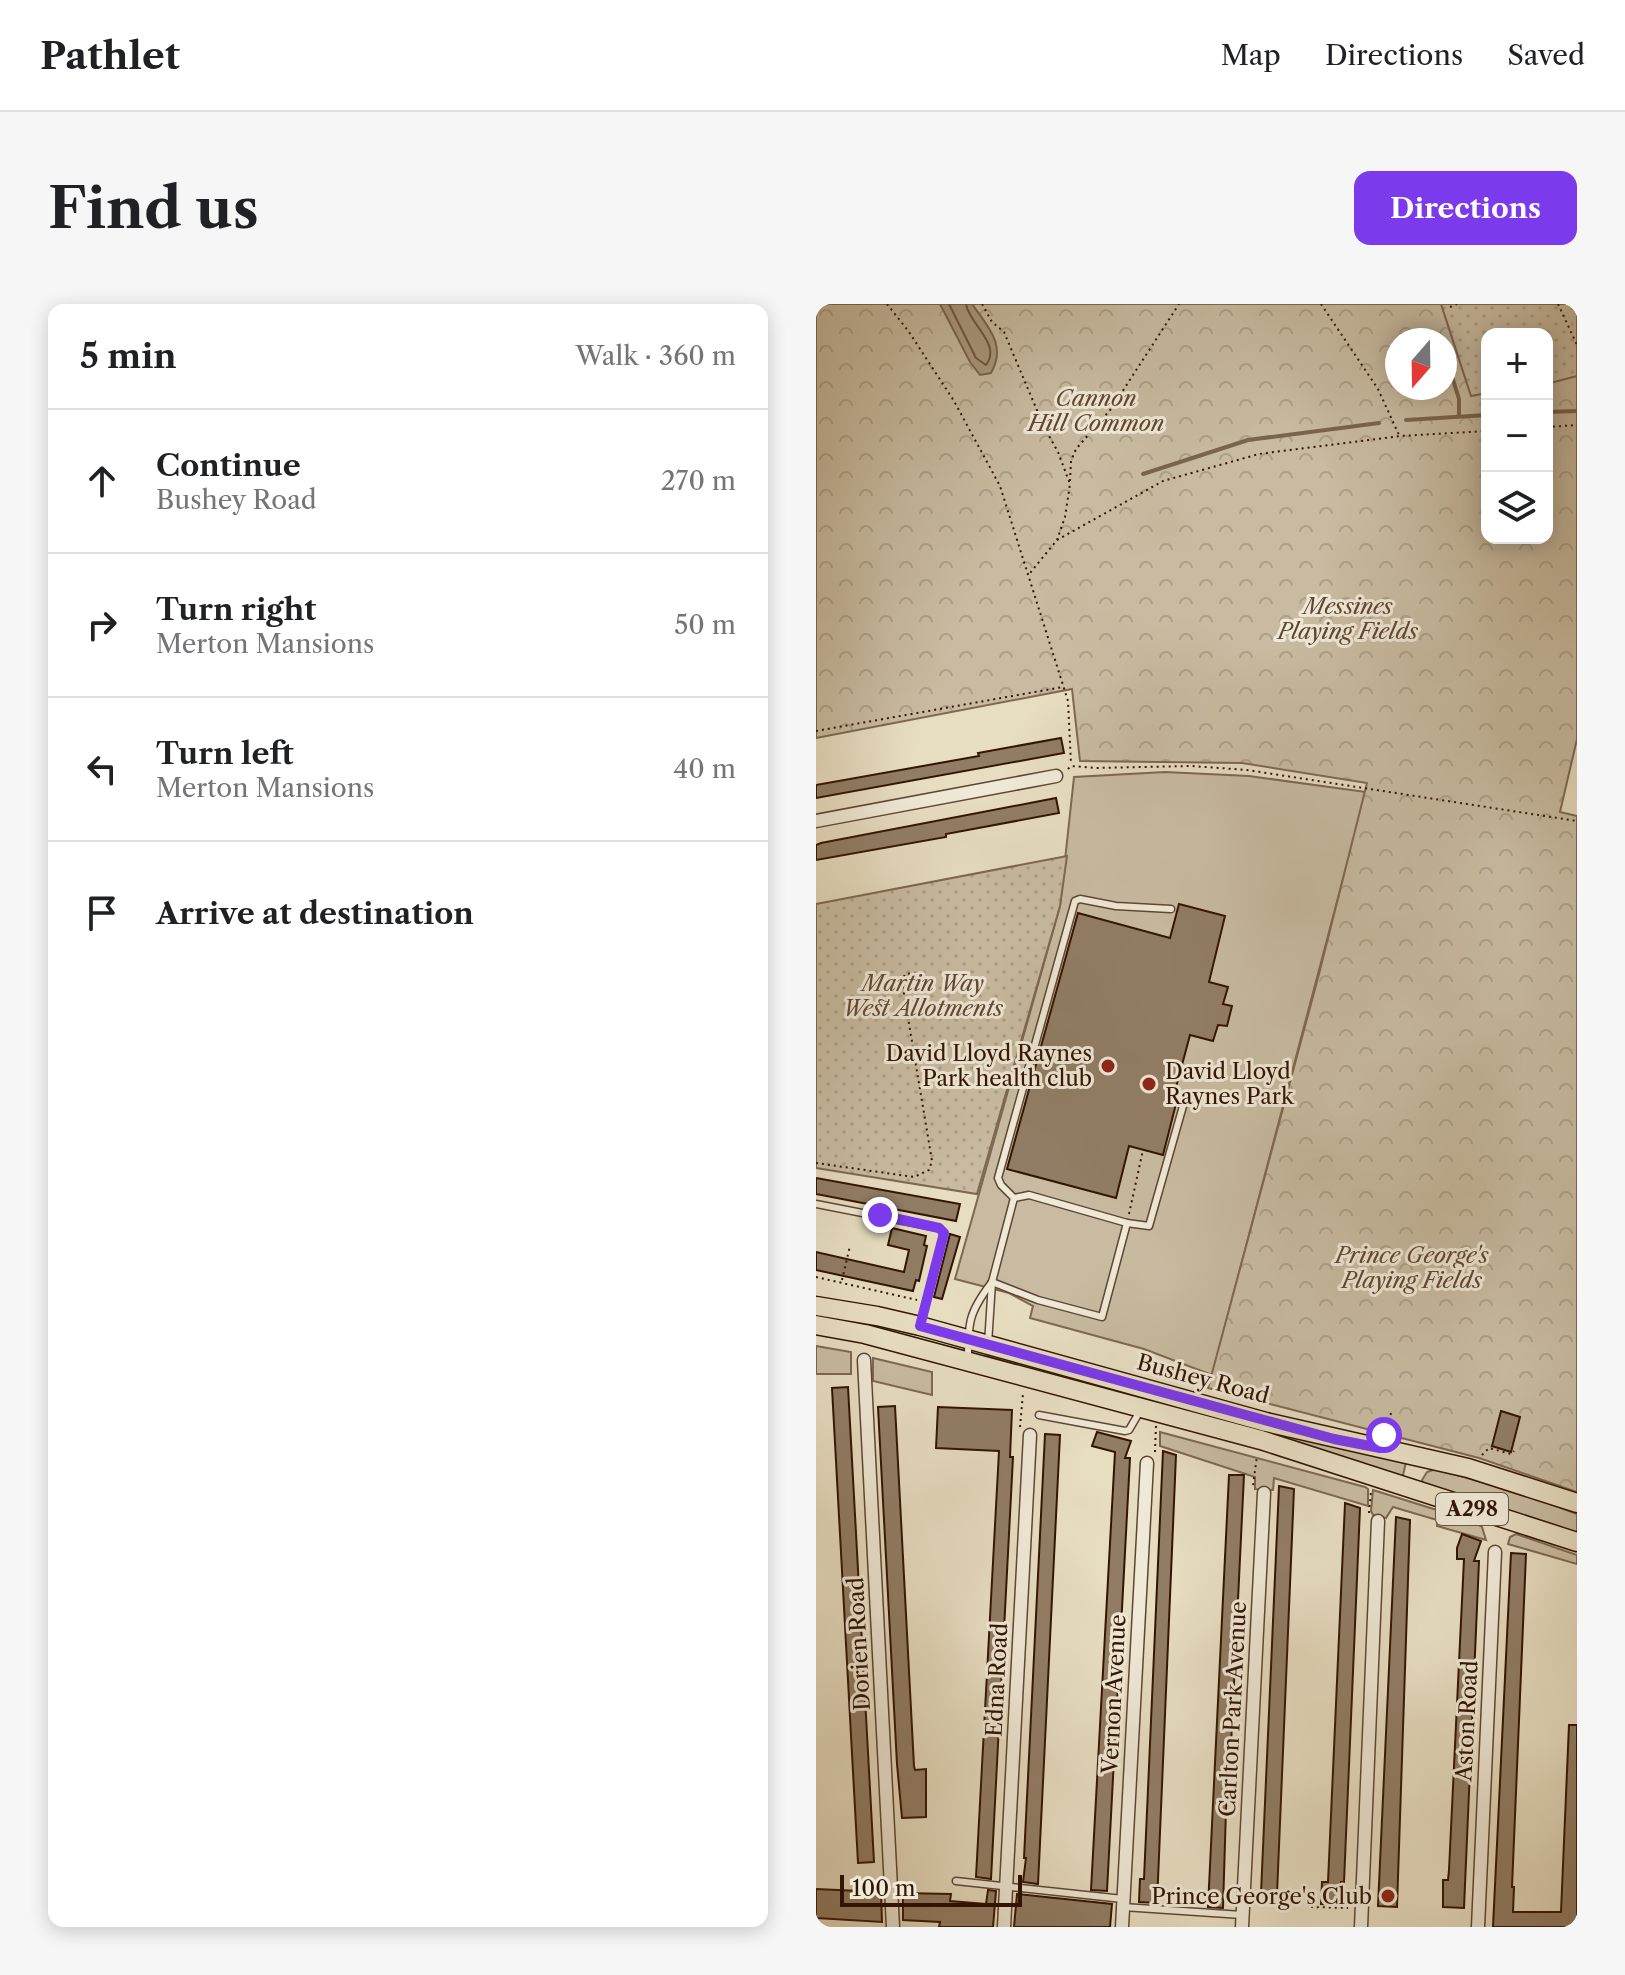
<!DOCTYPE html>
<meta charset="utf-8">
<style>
:root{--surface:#fff;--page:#f6f6f6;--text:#202124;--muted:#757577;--line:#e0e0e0;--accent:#7c3aed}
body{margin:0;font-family:"Libre Caslon Text",serif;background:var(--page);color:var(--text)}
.controls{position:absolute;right:24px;top:24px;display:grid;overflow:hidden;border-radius:16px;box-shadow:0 4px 20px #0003}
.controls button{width:72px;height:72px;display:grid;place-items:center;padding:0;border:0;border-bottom:2px solid var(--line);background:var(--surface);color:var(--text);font:40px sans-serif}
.compass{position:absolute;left:569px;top:24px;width:72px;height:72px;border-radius:50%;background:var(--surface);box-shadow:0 4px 20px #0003;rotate:200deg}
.scale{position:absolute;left:24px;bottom:20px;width:182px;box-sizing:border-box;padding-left:8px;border:4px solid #331402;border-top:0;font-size:22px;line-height:28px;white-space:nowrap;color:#331402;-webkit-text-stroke:6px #efe9d7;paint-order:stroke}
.stop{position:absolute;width:24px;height:24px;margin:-18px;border:6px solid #7c3aed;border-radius:50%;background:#fff}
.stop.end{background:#7c3aed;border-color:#fff;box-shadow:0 2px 8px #0008}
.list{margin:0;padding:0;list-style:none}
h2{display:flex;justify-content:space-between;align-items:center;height:104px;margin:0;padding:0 32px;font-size:34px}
h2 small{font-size:26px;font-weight:400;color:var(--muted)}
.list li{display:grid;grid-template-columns:52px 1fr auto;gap:24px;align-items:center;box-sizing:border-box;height:144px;padding:0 32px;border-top:2px solid var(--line)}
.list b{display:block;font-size:30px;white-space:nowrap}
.list p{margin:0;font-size:26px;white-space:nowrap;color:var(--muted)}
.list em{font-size:26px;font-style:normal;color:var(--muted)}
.icon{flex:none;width:44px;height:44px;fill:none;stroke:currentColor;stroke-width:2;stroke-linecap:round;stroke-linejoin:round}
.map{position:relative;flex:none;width:761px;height:1623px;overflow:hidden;border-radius:16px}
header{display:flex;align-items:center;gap:48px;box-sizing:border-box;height:112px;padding:0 40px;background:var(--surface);border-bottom:2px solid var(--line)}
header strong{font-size:38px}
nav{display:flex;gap:44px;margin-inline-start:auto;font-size:28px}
.intro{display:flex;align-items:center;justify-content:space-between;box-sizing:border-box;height:192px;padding:0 48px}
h1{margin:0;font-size:56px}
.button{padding:20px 36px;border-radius:16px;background:var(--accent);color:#fff;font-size:28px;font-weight:700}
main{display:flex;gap:48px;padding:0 48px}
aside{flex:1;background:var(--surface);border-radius:16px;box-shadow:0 4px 20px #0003}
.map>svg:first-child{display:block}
</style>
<header>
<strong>Pathlet</strong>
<nav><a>Map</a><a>Directions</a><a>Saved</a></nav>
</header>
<div class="intro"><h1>Find us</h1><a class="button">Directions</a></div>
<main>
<aside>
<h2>5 min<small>Walk · 360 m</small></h2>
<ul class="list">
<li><svg class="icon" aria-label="ahead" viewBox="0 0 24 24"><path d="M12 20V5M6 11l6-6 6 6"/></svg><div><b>Continue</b><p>Bushey Road</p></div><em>270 m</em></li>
<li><svg class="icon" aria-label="right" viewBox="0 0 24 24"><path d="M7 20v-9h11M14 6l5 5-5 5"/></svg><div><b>Turn right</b><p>Merton Mansions</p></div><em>50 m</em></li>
<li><svg class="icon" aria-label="left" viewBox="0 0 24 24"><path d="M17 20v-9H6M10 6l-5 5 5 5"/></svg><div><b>Turn left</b><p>Merton Mansions</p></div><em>40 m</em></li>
<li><svg class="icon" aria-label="arrive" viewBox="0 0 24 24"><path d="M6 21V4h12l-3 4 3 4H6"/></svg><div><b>Arrive at destination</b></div></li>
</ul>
</aside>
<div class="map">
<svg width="761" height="1623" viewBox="0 0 761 1623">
<defs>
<pattern id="park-crowns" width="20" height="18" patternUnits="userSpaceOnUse" patternTransform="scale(2)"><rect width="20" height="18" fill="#c8bba1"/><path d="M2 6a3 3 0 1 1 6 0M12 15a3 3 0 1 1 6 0" fill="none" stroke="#aca089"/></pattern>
<pattern id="garden-dots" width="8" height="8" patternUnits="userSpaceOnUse" patternTransform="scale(2)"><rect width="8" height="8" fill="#c8bba1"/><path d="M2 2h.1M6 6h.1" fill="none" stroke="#aca089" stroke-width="1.8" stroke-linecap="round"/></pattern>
</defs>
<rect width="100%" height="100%" fill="#e7ddc1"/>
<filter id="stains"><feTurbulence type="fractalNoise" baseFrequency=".0025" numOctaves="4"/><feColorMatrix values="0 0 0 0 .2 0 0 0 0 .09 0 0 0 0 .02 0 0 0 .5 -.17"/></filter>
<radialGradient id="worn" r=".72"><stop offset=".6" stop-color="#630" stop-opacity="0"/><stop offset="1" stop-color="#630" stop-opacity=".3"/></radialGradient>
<g fill="#c8bba1" stroke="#7e6852" stroke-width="2">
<polygon points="349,468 433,472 550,488 396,1071 328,1045 214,1014 217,1002 193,989 139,975 244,602 258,473"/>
<polygon points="0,1042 35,1048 35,1070 0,1070"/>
<polygon points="169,1049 590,1158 586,1176 511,1148 246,1077 219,1066 173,1053"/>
<polygon points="57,1054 116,1068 116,1091 57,1077"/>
<polygon points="344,1128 549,1183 552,1185 552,1202 458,1174 457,1186 439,1185 439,1173 344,1142"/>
<polygon points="620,1165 711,1191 761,1210 761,1230 608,1181 606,1176 611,1168"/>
<polygon points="557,1186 656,1217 666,1223 670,1236 621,1222 621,1216 577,1203 570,1214 557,1211 555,1207"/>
<polygon points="700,1230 761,1251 761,1260 692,1240 694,1233"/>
</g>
<path fill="url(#park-crowns)" stroke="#7e6852" stroke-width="2" fill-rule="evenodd" d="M0 0H761V435L744 508 761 512V1188L663 1154 392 1084 503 670 551 479 426 459 264 457 256 385 0 434ZM671 30H731V234H671ZM581 36H629V84H581Z"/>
<g fill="url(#garden-dots)" stroke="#7e6852" stroke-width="2">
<polygon points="625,0 761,0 761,72 731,80 731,30 671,30 671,89 655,92"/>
<polygon points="251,552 244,602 161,890 0,864 0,600"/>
</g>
<path fill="#aa9980" stroke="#7a644e" stroke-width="2" d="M124 0H156C172 23 191 41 175 69L164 71 154 58Z"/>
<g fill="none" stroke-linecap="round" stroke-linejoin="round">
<path stroke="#6e5641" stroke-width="2" d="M133 0 160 54 170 61C186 40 153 20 150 0"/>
<g stroke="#7a644e" stroke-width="4">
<polyline points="629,50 643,95 643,112"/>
<polyline points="731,108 761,107"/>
<polyline points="590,116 671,111"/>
<polyline points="327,170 432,136 563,119"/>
</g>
</g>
<g fill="#917d65" stroke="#331402" stroke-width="2">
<polygon points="245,434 248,449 0,494 0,481 163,452 162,449"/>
<polygon points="240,494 243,509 130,530 130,533 0,556 0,541 5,539"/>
<polygon points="363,600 409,612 393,678 412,683 407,700 416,702 411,722 402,721 397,737 374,731 359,787 363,788 347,851 313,842 300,894 191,865 262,609 354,634"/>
<polygon points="0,874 144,900 140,917 0,890"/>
<polygon points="76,924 110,932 108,941 111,942 103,977 100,976 97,987 0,966 0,948 88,968 93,946 72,941"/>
<polygon points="134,930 144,933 126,995 118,993"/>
<polygon points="32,1083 58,1558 42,1559 16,1084"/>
<polygon points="79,1102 98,1462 99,1466 110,1465 110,1513 86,1514 81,1460 62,1103"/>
<polygon points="122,1103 196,1106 194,1153 197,1153 175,1575 160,1573 183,1147 120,1144"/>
<polygon points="685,1107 704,1113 695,1148 676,1142"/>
<polygon points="281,1128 315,1137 309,1154 314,1154 291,1587 275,1586 299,1148 276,1142"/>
<polygon points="229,1130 244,1131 222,1580 207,1578 210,1554 208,1554"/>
<polygon points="347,1147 360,1151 341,1599 323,1598 324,1575 328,1575"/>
<polygon points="413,1171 428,1171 415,1441 411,1473 407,1604 392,1603"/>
<polygon points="463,1182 478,1185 461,1590 445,1589"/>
<polygon points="529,1199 544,1204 528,1578 525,1578 524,1601 505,1600 506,1578 512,1578"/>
<polygon points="580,1213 594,1216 581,1603 562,1602"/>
<polygon points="646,1230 665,1237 658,1257 663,1257 648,1604 627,1603 627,1576 632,1576 633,1566 648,1255 641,1255 641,1244"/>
<polygon points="695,1249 710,1250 696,1583 698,1583 697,1608 745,1608 753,1421 761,1421 761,1623 677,1623"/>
<polygon points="0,1585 65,1588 66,1618 0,1614"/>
<polygon points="172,1586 180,1587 177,1623 123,1623 124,1618 87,1616 87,1589 135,1590 134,1597 170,1600"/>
<polygon points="201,1590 296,1600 294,1623 198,1623"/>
</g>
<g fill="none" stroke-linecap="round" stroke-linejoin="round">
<defs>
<g id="lane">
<polyline points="198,894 185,881 182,874 259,597 264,595 300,602 355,605"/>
<polyline points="198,894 213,891 311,919 333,922 367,802"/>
<polyline points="0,900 123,924 128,929 105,1018"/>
<polyline points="176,978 222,996 286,1013 311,919"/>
<polyline points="172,1040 176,978 198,894"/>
<path d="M152 1055C152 1018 153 1008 176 978"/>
<polyline points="223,1111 309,1127 313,1126 324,1107"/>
<polyline points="140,1577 307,1595"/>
<polyline points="307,1603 426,1611"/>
</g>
<g id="street">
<polyline points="0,517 240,472"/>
<polyline points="48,1056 77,1623"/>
<polyline points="188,1623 214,1131"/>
<polyline points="306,1623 331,1159"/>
<polyline points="426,1623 448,1189"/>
<polyline points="545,1623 562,1217"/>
<polyline points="662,1623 679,1248"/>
</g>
<g id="primary">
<polyline points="0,1002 61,1012 104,1022 450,1118 652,1164 761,1199"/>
<polyline points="0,1021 49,1030 445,1136 761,1238"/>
</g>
</defs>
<use href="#lane" stroke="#604632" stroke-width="9"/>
<use href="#street" stroke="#604632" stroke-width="15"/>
<use href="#primary" stroke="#331402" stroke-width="21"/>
<g stroke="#331402" stroke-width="2" stroke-dasharray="2 4" stroke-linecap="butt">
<polyline points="71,0 93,28 138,97 184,182 252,397 255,460"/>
<polyline points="166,0 176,18 188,28 228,123 242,148 254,180 249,213 241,236 214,269"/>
<polyline points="505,0 562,85 583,131"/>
<polyline points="742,0 761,41"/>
<polyline points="634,3 641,0"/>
<polyline points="731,123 761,121"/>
<polyline points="254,177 255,157 260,145 295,105 363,0"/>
<polyline points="241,236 347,177 443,150 584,132 671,127"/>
<polyline points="0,427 247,383"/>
<polyline points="252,465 255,462 280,464 376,462 431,466 761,517"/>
<polyline points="0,859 98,873 113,866 116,857 86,678 89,670 106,668"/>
<polyline points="313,910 327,846"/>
<polyline points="0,973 101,996"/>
<polyline points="26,976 34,942"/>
<polyline points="204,1123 207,1089"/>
<polyline points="569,1128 575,1109"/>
<polyline points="339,1148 340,1122"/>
<polyline points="666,1151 673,1144 695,1150 698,1147"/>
<polyline points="437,1181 441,1152"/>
<polyline points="553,1209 555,1187"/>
<polyline points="492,1597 496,1603 532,1604"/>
</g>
<use href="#lane" stroke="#efe9d7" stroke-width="6"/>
<use href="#street" stroke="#efe9d7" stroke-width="12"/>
<use href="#primary" stroke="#e7ddc1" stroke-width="18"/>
</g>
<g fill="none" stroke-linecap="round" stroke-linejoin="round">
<polyline stroke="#7c3aed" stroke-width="10" points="64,911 123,924 128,929 104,1022 518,1135 564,1144 568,1131"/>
</g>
<g fill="#8f2418" stroke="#efe9d7" stroke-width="3">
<circle cx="292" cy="762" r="8"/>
<circle cx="333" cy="780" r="8"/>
<circle cx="572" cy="1592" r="8"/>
</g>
<g text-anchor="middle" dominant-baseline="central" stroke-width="6" stroke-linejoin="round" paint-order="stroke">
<rect fill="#efe9d7" stroke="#6b5442" stroke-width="2" x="620" y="1189" width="72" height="32" rx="6"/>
<g font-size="20" font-weight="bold" fill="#331402">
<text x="656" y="1205">A298</text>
</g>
<g font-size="22" font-style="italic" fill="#604632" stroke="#efe9d7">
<text x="280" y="94">Cannon<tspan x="280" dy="25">Hill Common</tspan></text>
<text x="532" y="302">Messines<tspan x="532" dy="25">Playing Fields</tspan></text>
<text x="107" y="679">Martin Way<tspan x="107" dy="25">West Allotments</tspan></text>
<text x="596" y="951">Prince George's<tspan x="596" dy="25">Playing Fields</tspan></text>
</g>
<g font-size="22" fill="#331402" stroke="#efe9d7" text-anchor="end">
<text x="276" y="749">David Lloyd Raynes<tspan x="276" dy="25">Park health club</tspan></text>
<text x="349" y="767" text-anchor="start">David Lloyd<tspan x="349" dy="25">Raynes Park</tspan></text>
<text x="556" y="1592">Prince George's Club</text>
</g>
<g font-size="22" fill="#331402" stroke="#efe9d7">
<text transform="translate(387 1075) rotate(15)">Bushey Road</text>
<text transform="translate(43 1340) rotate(-93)">Dorien Road</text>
<text transform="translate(181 1376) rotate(-87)">Edna Road</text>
<text transform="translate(298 1390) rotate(-87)">Vernon Avenue</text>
<text transform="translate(417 1405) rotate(-87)">Carlton Park Avenue</text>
<text transform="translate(651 1417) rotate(-87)">Aston Road</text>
</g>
</g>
<rect width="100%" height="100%" filter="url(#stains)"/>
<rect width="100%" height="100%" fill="url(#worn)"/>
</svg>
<div class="controls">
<button>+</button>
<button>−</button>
<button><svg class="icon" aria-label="layers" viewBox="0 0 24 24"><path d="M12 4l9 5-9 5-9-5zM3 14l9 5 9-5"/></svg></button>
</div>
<svg class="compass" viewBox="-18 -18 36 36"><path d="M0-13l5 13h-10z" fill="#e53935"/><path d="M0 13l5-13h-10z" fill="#757577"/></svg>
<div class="scale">100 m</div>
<div class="stop" style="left:568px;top:1131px"></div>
<div class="stop end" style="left:64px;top:911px"></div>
</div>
</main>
